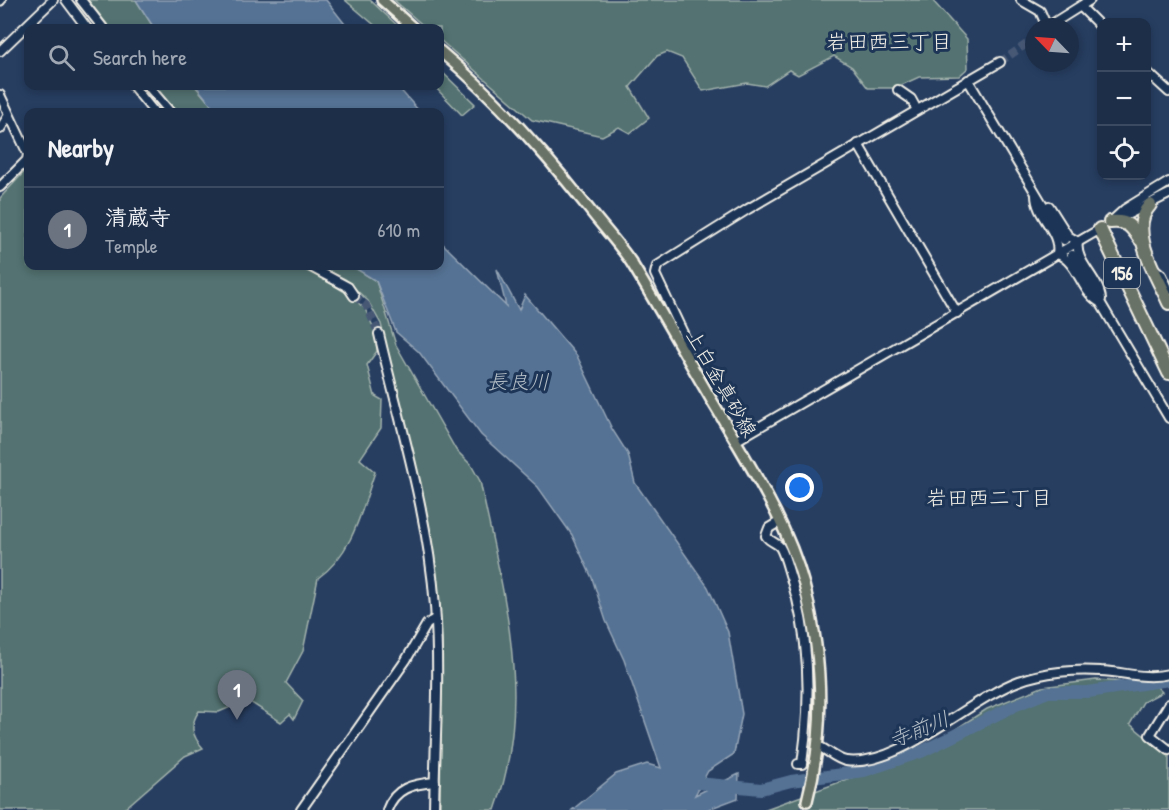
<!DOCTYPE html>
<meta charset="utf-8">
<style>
:root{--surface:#1d2e49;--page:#253650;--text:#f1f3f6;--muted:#a0a8b4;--line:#3b4a61;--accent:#ffd166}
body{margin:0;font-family:"Patrick Hand","Klee One",sans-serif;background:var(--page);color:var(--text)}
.controls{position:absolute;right:18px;top:18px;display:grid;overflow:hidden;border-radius:12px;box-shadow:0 3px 9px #0003}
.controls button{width:54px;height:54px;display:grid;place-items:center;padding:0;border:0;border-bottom:2px solid var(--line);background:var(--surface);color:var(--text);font:30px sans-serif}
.compass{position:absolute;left:1025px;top:18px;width:54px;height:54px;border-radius:50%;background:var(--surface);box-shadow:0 3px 9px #0003;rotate:295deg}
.you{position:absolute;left:800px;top:488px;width:21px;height:21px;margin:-15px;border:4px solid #fff;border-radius:50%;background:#1a73e8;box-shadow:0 0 0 9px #1a73e833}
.badge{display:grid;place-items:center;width:39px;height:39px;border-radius:50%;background:var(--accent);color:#fff;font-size:20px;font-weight:700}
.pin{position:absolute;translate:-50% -50px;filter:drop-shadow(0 2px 3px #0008)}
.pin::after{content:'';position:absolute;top:32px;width:21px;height:18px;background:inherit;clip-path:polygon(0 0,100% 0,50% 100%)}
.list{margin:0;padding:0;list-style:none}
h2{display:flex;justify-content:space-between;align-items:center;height:78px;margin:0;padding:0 24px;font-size:26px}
h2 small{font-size:20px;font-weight:400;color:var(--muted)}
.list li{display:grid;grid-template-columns:39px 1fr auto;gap:18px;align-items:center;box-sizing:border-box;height:84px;padding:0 24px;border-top:2px solid var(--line)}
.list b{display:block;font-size:22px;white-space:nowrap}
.list p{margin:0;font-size:20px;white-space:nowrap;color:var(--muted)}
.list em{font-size:20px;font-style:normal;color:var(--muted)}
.icon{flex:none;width:33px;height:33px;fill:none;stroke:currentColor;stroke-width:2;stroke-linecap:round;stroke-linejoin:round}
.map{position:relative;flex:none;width:1169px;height:810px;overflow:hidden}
.search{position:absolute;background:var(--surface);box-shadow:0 3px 9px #0003;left:24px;top:24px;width:420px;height:66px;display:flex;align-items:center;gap:15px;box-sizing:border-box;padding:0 21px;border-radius:12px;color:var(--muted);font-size:22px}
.panel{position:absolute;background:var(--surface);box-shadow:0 3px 9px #0003;left:24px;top:108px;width:420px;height:162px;border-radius:12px}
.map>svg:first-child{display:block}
</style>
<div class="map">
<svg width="1169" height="810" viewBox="0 0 1169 810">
<rect width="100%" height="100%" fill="#273e61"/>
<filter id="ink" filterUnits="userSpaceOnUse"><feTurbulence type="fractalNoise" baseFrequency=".0167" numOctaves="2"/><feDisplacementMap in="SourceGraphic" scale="12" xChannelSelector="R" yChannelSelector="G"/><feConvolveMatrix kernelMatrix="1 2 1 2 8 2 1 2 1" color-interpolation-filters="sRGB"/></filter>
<g filter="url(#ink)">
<g fill="#527271" stroke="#a3b2ac" stroke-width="1.5">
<polygon points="88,0 136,0 154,28 110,28"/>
<polygon points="345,0 370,0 400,28 378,28"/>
<polygon points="394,0 932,0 967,39 968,68 959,76 919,77 895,88 868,88 852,67 834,56 798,75 789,70 765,86 747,83 703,91 682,58 667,52 657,56 630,87 649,118 630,133 619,127 602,136 532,120 440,40 440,28 426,28"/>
<polygon points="440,70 475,104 462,115 434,86 440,86"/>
<polygon points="154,86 195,86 217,112 176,112"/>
<path d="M28 168V266H303L348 294 365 309 375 331 377 351 367 365 375 396 382 400 381 428 360 459 375 472C361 512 353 553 318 578L303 651 286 683 303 701 294 719 290 714 281 722 247 700 219 712 199 711C189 726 192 736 203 748L185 756 123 810H0V198Z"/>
<path d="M319 266H352L376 281 396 345 456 450 471 465 480 481C503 592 535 699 495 810H440L442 642 434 559 408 435 381 324 368 301 345 279Z"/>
<polygon points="1096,680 1154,684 1162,692 1143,702 1130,724 1169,756 1169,810 763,810 917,754 987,709 1042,687"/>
</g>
<g fill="#557294" stroke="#95a5b6" stroke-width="1.5">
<polygon points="136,0 326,0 348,28 154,28"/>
<polygon points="196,86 397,86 420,112 217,112"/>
<polygon points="440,241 506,306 497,269 519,310 525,295 577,356 612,429 628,454 635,483 708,587 728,632 742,714 734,754 708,771 695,795 739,774 738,798 706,810 572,810 616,774 647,764 661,768 624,660 606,621 592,578 572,535 538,487 481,435 419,352 396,332 376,281 352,266 440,266"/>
</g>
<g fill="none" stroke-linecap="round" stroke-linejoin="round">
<polyline stroke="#557294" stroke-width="12" points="687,782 761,789 791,781 864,771 921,752 1014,706 1048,692 1088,692 1169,680"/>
<g stroke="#465975" stroke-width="8" stroke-dasharray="8 4" stroke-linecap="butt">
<polyline points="1000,62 1034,39"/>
<polyline points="354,296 366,305 379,334"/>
</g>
<polyline stroke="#465975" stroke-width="9" stroke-dasharray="9 4.5" stroke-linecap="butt" points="804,810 807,801"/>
<defs>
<g id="minor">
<polyline points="66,0 87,28"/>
<polyline points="81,0 103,28"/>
<polyline points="1021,0 1040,11 1047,27"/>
<polyline points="0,1 1,0"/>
<polyline points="1081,7 1102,28"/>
<polyline points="1047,27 1090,0"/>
<polyline points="0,51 53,0"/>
<polyline points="1146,71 1169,92"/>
<polyline points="968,80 1064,240"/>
<polyline points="133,86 154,112"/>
<polyline points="148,86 170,112"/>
<polyline points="898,90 911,99 917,110"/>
<polyline points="0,95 28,154 27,160 0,187"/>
<polyline points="0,129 9,115"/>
<polyline points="858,144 957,313"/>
<path d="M1036 195C1036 217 1061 231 1057 254"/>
<polyline points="1049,206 1068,236 1078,242"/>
<polyline points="1112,221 1125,209 1169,182"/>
<polyline points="1115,221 1169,194"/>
<path d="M1078 242C1074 262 1099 278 1101 299"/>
<path d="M1057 254C1078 261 1080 290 1098 301"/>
<polyline points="1072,255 1169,418"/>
<polyline points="309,266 348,287 354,296"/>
<polyline points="1155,269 1162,275 1169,290"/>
<path d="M379 334C400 424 428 513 435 606 440 674 435 742 434 810"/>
<polyline points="689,358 684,335 655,274 657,266 748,209 1000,62"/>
<polyline points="735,441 1102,228"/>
<path d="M779 522 769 528 766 536C770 542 776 542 780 547 785 555 788 569 791 578 810 637 811 702 802 764H798"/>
<polyline points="1169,704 1150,735 1169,750"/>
<path d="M822 748C829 752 838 760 846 761 899 768 969 699 1019 681 1044 672 1075 669 1101 671 1124 672 1145 680 1169 674"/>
<polyline points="301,810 406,660 427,624 435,619"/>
<path d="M387 810C395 788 412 784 435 782"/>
</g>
<g id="major">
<polyline points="382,0 413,28"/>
<path d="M440 51C495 97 544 152 589 209 602 226 619 244 631 262 661 311 689 362 718 411 750 466 788 524 804 585 823 657 826 729 807 801"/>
</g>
<g id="highway">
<path d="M1150 205C1126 230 1158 277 1169 303"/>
<path d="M1110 222C1127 220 1131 226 1140 239"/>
<polyline points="1100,229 1169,373"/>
</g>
</defs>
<use href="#minor" stroke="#f4f1e8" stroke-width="12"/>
<use href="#major" stroke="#f4f1e8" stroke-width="14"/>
<use href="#highway" stroke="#f4f1e8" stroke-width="16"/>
<use href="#minor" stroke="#1d3557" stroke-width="8"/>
<use href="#major" stroke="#697266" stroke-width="9"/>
<use href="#highway" stroke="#697266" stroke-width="12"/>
</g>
</g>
<g text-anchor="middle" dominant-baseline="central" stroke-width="6" stroke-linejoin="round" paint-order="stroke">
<rect fill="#1d3557" stroke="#b4b9bc" stroke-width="1.5" x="1104" y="258" width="36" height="30" rx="4.5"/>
<g font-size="18" font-weight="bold" fill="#f4f1e8">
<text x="1122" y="273">156</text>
</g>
<g font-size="20" fill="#f4f1e8" stroke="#1d3557">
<text transform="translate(722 383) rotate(60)">上白金真砂線</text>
</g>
<g font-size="21" fill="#f4f1e8" stroke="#1d3557">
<text x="889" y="41">岩田西三丁目</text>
<text x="989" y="497">岩田西二丁目</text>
</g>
<g font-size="21" font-style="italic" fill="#b4bec6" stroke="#1d3557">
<text x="518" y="381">長良川</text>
<text transform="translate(919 729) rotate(-22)">寺前川</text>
</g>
</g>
</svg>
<div class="controls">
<button>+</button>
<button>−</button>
<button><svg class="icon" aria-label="locate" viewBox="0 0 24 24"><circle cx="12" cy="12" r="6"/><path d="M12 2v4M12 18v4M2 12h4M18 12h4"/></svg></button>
</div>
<svg class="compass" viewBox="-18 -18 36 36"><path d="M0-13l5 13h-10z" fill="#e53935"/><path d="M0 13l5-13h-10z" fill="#a0a8b4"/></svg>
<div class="you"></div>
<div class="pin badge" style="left:237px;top:720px;background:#6b7280">1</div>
<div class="search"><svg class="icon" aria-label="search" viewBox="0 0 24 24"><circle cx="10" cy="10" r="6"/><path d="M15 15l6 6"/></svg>Search here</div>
<section class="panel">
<h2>Nearby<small></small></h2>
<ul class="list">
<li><span class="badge" style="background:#6b7280">1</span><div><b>清蔵寺</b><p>Temple</p></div><em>610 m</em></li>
</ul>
</section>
</div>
